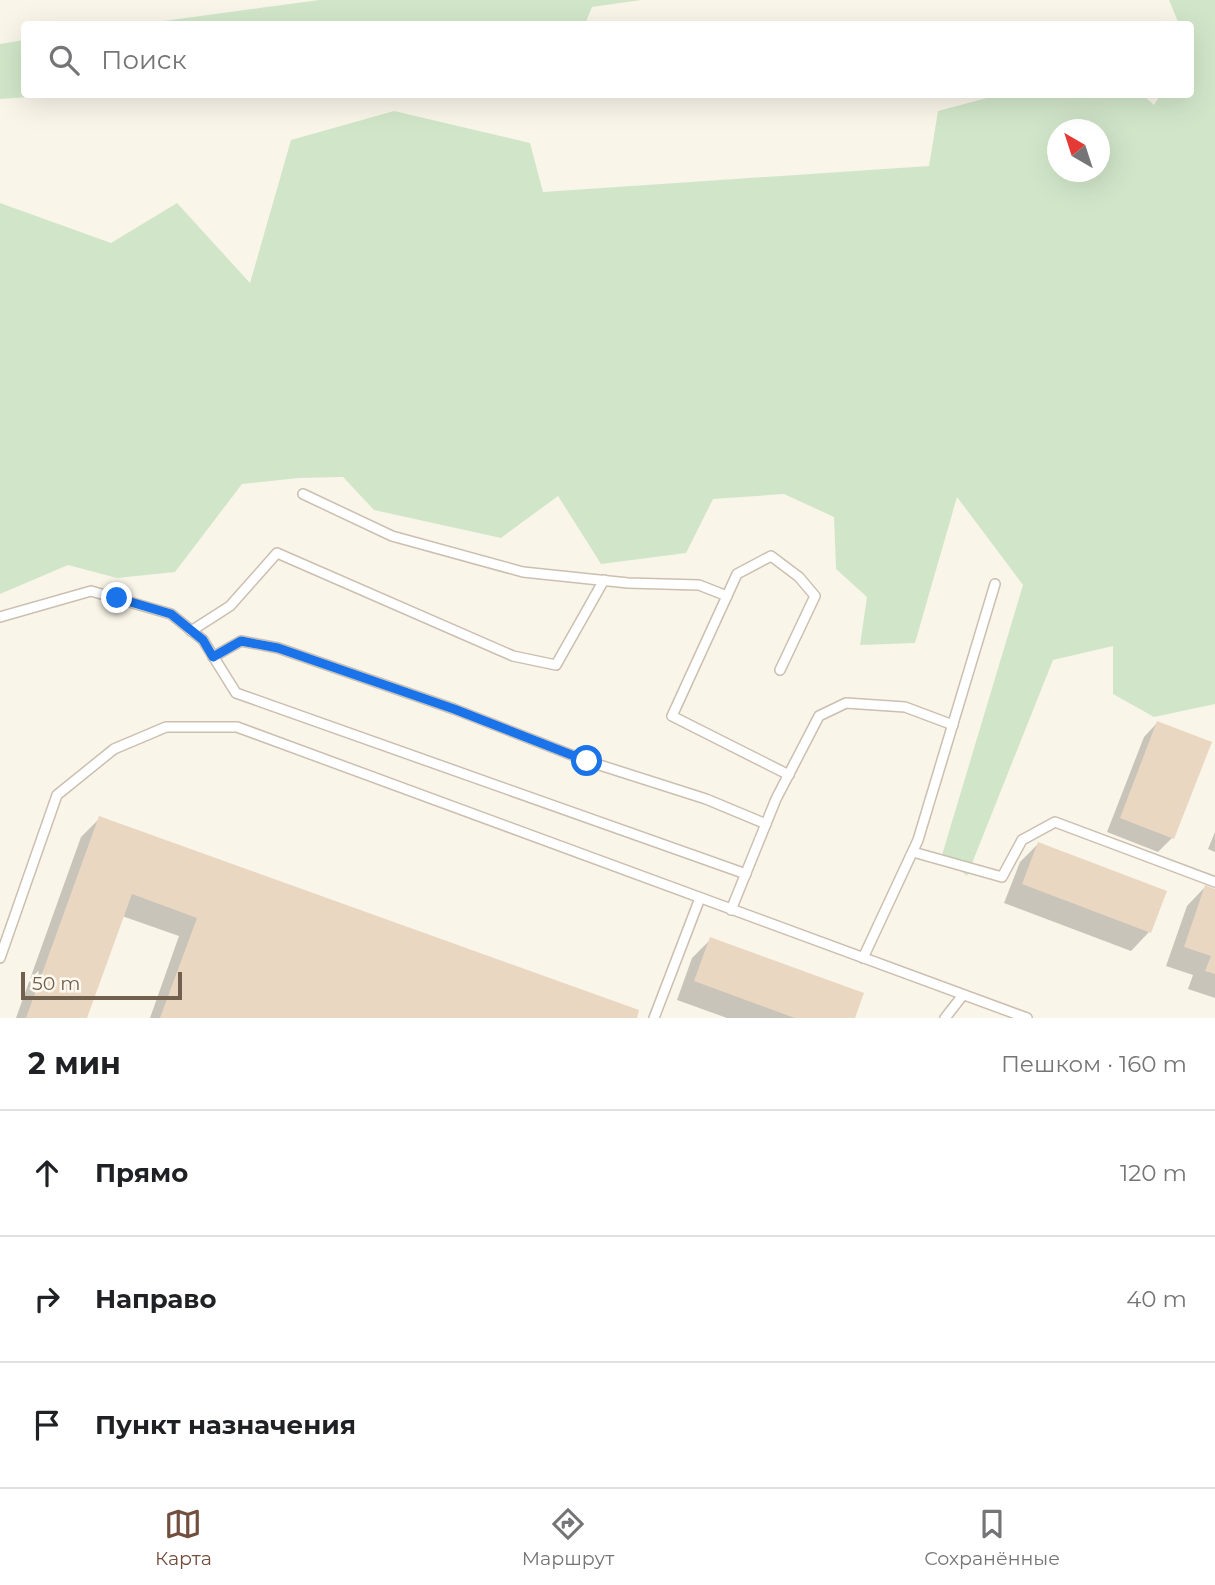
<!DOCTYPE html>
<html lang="ru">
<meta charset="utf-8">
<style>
:root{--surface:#fff;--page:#f6f6f6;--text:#202124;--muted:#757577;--line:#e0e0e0;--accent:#724e3e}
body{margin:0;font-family:Montserrat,sans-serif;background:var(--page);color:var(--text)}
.compass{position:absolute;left:1047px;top:119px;width:63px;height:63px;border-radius:50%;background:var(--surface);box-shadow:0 7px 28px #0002;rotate:321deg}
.scale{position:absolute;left:21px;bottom:18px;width:161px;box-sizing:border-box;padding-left:7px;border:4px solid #72604f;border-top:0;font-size:19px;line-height:24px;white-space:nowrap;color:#72604f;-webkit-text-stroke:5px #fdf9ef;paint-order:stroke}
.stop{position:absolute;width:21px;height:21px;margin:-16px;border:5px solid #1a73e8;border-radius:50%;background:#fff}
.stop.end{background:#1a73e8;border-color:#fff;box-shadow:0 2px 7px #0008}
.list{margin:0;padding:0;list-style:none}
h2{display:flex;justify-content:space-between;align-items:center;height:91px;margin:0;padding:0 28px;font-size:30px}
h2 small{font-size:23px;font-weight:400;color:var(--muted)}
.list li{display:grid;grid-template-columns:46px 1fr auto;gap:21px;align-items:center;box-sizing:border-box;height:126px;padding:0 28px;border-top:2px solid var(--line)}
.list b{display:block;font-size:26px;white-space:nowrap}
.list em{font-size:23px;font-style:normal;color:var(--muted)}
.icon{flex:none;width:38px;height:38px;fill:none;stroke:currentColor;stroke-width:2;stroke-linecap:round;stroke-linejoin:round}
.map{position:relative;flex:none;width:1215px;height:1018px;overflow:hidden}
.search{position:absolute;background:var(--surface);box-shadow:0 7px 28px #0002;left:21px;right:21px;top:21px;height:77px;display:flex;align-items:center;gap:18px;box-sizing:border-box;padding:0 24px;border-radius:7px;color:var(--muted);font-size:26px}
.sheet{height:469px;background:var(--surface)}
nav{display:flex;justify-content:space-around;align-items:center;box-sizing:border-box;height:98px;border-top:2px solid var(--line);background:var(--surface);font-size:19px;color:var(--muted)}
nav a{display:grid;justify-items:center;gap:4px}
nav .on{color:var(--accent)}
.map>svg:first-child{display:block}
</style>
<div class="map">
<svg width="1215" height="1018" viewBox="0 0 1215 1018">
<rect width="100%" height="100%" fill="#faf5e9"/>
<g fill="#d1e6c9" fill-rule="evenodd">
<polygon points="319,0 641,0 592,7 585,24 141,24"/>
<path d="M1169 0H1215V704L1154 717 1113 694V646L1053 660 967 876 942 855 1023 585 957 497 915 643 860 645 867 597 836 569 834 517 784 494 713 499 686 553 601 564 558 496 501 538 374 510 343 477 299 478 242 484 175 572 117 578 68 565 0 594V203L111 243 177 203 250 283 291 140 394 111 530 143 543 192 929 166 938 111 998 95H1143L1154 105 1160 95 1190 94V24H1179ZM1058 130H1100V172H1058Z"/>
<polygon points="24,40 24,94 56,95 0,99 0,44"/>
</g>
<g fill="#0003">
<polygon points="1157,723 1172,838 1158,852 1107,832 1144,737"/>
<polygon points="100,818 635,1018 150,1018 179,936 122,916 85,1018 16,1018 81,837"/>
<polygon points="1215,832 1215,852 1208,849"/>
<polygon points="1038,844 1165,892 1149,932 1131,951 1004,903 1020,862"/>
<polygon points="1205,887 1215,890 1215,998 1188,989 1193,975 1166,966 1187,906"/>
<polygon points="711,939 853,1018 727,1018 677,1000 692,958"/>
</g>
<g fill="#ead7c2">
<polygon points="1157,721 1212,742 1174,839 1120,818"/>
<polygon points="99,816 639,1010 637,1018 160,1018 197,918 132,894 87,1018 26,1018"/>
<polygon points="1038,842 1167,891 1151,933 1022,884"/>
<polygon points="1205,885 1215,889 1215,974 1205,971 1211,956 1184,947"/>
<polygon points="710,937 864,993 855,1018 795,1018 694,981"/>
</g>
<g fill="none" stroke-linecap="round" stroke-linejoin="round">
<defs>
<g id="service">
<polyline points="303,494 392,536 523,572 628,583 699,585 727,596"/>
<polyline points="0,617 91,591 171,614 203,640 236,693 746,874"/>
<polyline points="191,631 230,606 277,553 513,656 556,665 604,580"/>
<polyline points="213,657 241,641 278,648 454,709 587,761 706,799 766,824"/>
<polyline points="780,670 815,596 799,577 771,556 737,574 672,716 789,775"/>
<polyline points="913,852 1002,877 1022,840 1055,822 1215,882"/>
<polyline points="731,910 776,799 819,716 846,703 905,707 953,725"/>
<polyline points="0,958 57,795 114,749 166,727 237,727 1027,1018"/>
<polyline points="863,958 918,840 995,584"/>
<polyline points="654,1018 700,898"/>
<polyline points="945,1018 963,995"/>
</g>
</defs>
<use href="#service" stroke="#cbbfb0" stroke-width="12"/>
<use href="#service" stroke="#fff" stroke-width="9"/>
</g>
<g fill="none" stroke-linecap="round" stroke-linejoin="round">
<polyline stroke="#1a73e8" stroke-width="9" points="117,598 171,614 203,640 213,657 241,641 278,648 454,709 587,761"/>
</g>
</svg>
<svg class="compass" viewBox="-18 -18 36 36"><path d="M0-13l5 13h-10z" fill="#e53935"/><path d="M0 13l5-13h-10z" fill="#757577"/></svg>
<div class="scale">50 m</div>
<div class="stop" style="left:587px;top:761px"></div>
<div class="stop end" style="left:117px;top:598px"></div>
<div class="search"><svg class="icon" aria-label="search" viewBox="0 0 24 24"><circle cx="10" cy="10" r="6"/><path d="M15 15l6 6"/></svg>Поиск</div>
</div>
<section class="sheet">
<h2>2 мин<small>Пешком · 160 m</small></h2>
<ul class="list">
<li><svg class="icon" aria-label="ahead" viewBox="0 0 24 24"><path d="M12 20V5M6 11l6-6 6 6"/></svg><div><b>Прямо</b></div><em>120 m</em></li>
<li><svg class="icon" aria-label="right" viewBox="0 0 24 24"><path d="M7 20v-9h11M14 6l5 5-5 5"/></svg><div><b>Направо</b></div><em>40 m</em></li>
<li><svg class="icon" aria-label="arrive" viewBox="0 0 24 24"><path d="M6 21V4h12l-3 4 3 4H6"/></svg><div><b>Пункт назначения</b></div></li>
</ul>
</section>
<nav>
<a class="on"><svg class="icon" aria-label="map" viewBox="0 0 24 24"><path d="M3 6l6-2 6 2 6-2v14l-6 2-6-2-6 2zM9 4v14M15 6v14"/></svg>Карта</a>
<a><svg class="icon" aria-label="directions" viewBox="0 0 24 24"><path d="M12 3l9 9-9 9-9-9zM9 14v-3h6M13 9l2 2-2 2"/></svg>Маршрут</a>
<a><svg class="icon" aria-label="saved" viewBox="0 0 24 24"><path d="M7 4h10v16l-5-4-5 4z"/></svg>Сохранённые</a>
</nav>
